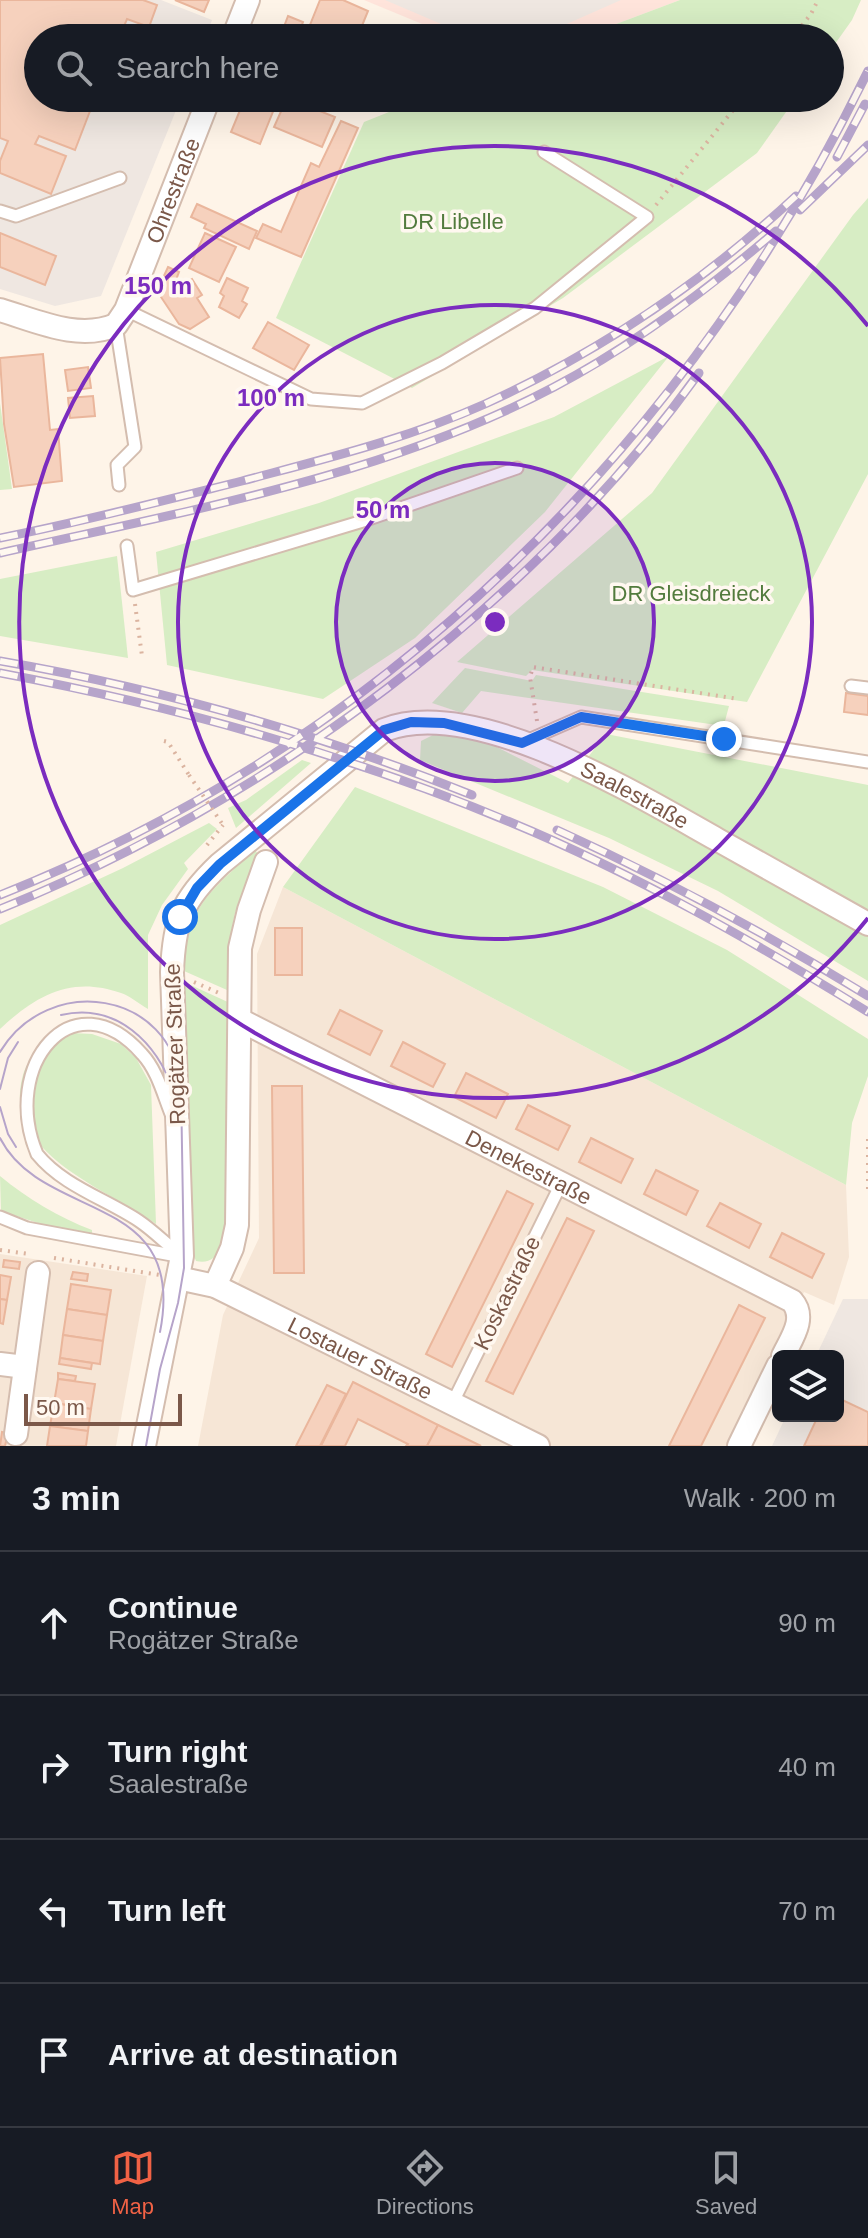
<!DOCTYPE html>
<meta charset="utf-8">
<style>
:root{--surface:#171b24;--page:#20242c;--text:#f1f3f6;--muted:#9ea1a6;--line:#363941;--accent:#f06245}
body{margin:0;font-family:Arial,sans-serif;background:var(--page);color:var(--text)}
.controls{position:absolute;right:24px;bottom:24px;display:grid;overflow:hidden;border-radius:12px;box-shadow:0 8px 32px #0002}
.controls button{width:72px;height:72px;display:grid;place-items:center;padding:0;border:0;border-bottom:2px solid var(--line);background:var(--surface);color:var(--text);font:40px sans-serif}
.scale{position:absolute;left:24px;bottom:20px;width:158px;box-sizing:border-box;padding-left:8px;border:4px solid #7b5849;border-top:0;font-size:22px;line-height:28px;white-space:nowrap;color:#7b5849;-webkit-text-stroke:6px #fff8f0;paint-order:stroke}
.stop{position:absolute;width:24px;height:24px;margin:-18px;border:6px solid #1a73e8;border-radius:50%;background:#fff}
.stop.end{background:#1a73e8;border-color:#fff;box-shadow:0 2px 8px #0008}
.list{margin:0;padding:0;list-style:none}
h2{display:flex;justify-content:space-between;align-items:center;height:104px;margin:0;padding:0 32px;font-size:34px}
h2 small{font-size:26px;font-weight:400;color:var(--muted)}
.list li{display:grid;grid-template-columns:52px 1fr auto;gap:24px;align-items:center;box-sizing:border-box;height:144px;padding:0 32px;border-top:2px solid var(--line)}
.list b{display:block;font-size:30px;white-space:nowrap}
.list p{margin:0;font-size:26px;white-space:nowrap;color:var(--muted)}
.list em{font-size:26px;font-style:normal;color:var(--muted)}
.icon{flex:none;width:44px;height:44px;fill:none;stroke:currentColor;stroke-width:2;stroke-linecap:round;stroke-linejoin:round}
.map{position:relative;flex:none;width:868px;height:1446px;overflow:hidden}
.search{position:absolute;background:var(--surface);box-shadow:0 8px 32px #0002;left:24px;right:24px;top:24px;height:88px;display:flex;align-items:center;gap:20px;box-sizing:border-box;padding:0 28px;border-radius:44px;color:var(--muted);font-size:30px}
.sheet{height:680px;background:var(--surface)}
nav{display:flex;justify-content:space-around;align-items:center;box-sizing:border-box;height:112px;border-top:2px solid var(--line);background:var(--surface);font-size:22px;color:var(--muted)}
nav a{display:grid;justify-items:center;gap:4px}
nav .on{color:var(--accent)}
.map>svg:first-child{display:block}
</style>
<div class="map">
<svg width="868" height="1446" viewBox="0 0 868 1446">
<rect width="100%" height="100%" fill="#fef4e8"/>
<g fill="#f6e6d6">
<polygon points="283,887 846,1185 849,1257 834,1305 804,1292 727,1446 198,1446 223,1315 259,1238 257,954"/>
<polygon points="0,1254 147,1276 116,1446 0,1446"/>
</g>
<polygon fill="#ffe4db" points="364,0 680,0 579,38 456,38"/>
<g fill="#efe7e1">
<polygon points="0,0 161,0 212,20 205,38 38,38 38,98 181,98 101,296 55,306 0,289"/>
<polygon points="385,0 621,0 535,38 474,38"/>
<polygon points="843,1299 868,1299 868,1446 772,1446 786,1416 838,1416 838,1356 816,1356"/>
</g>
<g fill="#d7edc4">
<polygon points="680,0 861,0 852,20 830,51 830,38 579,38"/>
<polygon points="424,98 796,98 757,153 563,298 412,388 276,318 364,122"/>
<polygon points="868,198 868,474 747,702 532,670 526,676 457,662 652,493 853,215"/>
<polygon points="669,356 545,512 415,638 323,699 167,665 156,552 319,503 554,417"/>
<polygon points="0,403 12,489 0,490"/>
<polygon points="117,556 128,658 0,636 0,579"/>
<polygon points="465,668 532,681 536,675 729,706 725,721 717,725 481,691 462,713 432,703"/>
<polygon points="441,731 481,739 568,783 606,734 868,785 868,981 718,891 609,838 420,760 421,741"/>
<polygon points="302,760 311,763 236,828 228,808 246,800"/>
<polygon points="355,787 603,887 727,950 868,1039 868,1076 852,1123 846,1185 283,887"/>
<path d="M209 823 217 829 184 863 188 869 162 905 148 935V1009C139 1004 130 996 121 993 71 975 35 996 0 1029V925L123 868Z"/>
<path d="M255 850 258 854 235 913 229 942 227 990 184 971C186 906 211 891 255 850Z"/>
<path d="M184 982 230 1003 228 1225C223 1242 220 1266 196 1261L192 1251Z"/>
<path d="M72 1033 92 1034 121 1044 136 1058 151 1085 156 1224C108 1189 0 1153 23 1075 30 1052 49 1040 72 1033Z"/>
<path d="M0 1176C28 1199 58 1217 92 1230V1234L41 1224 1 1211Z"/>
</g>
<g fill="#f6d1bd" stroke="#eab69c" stroke-width="2">
<polygon points="0,0 143,0 157,5 149,27 127,19 119,38 38,38 38,98 95,98 75,150 39,136 35,144 66,156 51,194 0,173 0,161 8,141 0,138"/>
<polygon points="175,0 209,0 204,12"/>
<polygon points="320,0 343,0 368,11 357,38 341,38 310,25"/>
<polygon points="288,16 303,22 297,38 282,32"/>
<polygon points="245,98 274,109 260,144 231,132"/>
<polygon points="287,98 335,117 322,147 274,127"/>
<polygon points="341,121 358,128 301,257 256,238 263,224 281,232 311,163 319,167"/>
<polygon points="197,204 257,231 249,249 204,228 206,224 191,217"/>
<polygon points="0,233 56,256 45,285 0,267"/>
<polygon points="205,233 236,247 219,282 189,268"/>
<polygon points="168,267 179,272 174,285 176,288 192,279 202,295 197,298 209,317 190,329 179,324 157,291"/>
<polygon points="227,278 248,288 242,301 247,304 239,318 219,307 224,296 220,293"/>
<polygon points="268,322 309,345 294,370 253,348"/>
<polygon points="43,354 50,430 58,429 62,481 14,487 4,424 0,358"/>
<polygon points="88,367 91,388 68,391 65,370"/>
<polygon points="93,396 95,416 70,418 68,398"/>
<polygon points="846,693 868,696 868,715 844,712"/>
<rect x="275" y="928" width="27" height="47"/>
<polygon points="340,1010 382,1031 370,1055 328,1034"/>
<polygon points="403,1042 445,1064 433,1087 391,1066"/>
<polygon points="466,1073 508,1094 496,1118 454,1097"/>
<polygon points="272,1086 302,1086 304,1273 274,1273"/>
<polygon points="528,1105 570,1126 558,1150 516,1129"/>
<polygon points="591,1138 633,1159 621,1183 579,1162"/>
<polygon points="656,1170 698,1191 686,1215 644,1194"/>
<polygon points="507,1191 533,1204 452,1367 426,1354"/>
<polygon points="720,1203 761,1224 749,1248 707,1226"/>
<polygon points="567,1218 594,1231 513,1394 486,1381"/>
<polygon points="782,1233 824,1254 812,1278 770,1257"/>
<polygon points="4,1260 20,1262 19,1269 3,1267"/>
<polygon points="73,1272 88,1274 87,1281 71,1279"/>
<polygon points="0,1275 11,1277 7,1300 0,1299"/>
<polygon points="71,1284 111,1290 107,1315 67,1309"/>
<polygon points="0,1299 7,1300 3,1324 0,1323"/>
<polygon points="739,1305 765,1318 701,1446 669,1446"/>
<polygon points="67,1309 107,1315 103,1341 63,1335"/>
<polygon points="63,1335 103,1341 100,1364 60,1358"/>
<polygon points="60,1358 92,1363 91,1369 59,1364"/>
<polygon points="58,1373 76,1376 75,1381 58,1379"/>
<polygon points="58,1379 95,1384 91,1409 54,1403"/>
<polygon points="353,1382 438,1425 427,1446 406,1446 408,1444 358,1419 345,1446 321,1446"/>
<polygon points="327,1385 346,1394 320,1446 296,1446"/>
<polygon points="838,1398 868,1412 868,1446 804,1446 818,1416 838,1416"/>
<polygon points="54,1403 91,1409 88,1431 50,1426"/>
<polygon points="438,1425 481,1446 427,1446"/>
<polygon points="50,1426 88,1431 86,1446 47,1446"/>
<polygon points="2,1432 8,1433 5,1446 0,1446"/>
</g>
<g fill="none" stroke-linecap="round" stroke-linejoin="round">
<defs>
<g id="lane">
<polyline points="0,211 16,216 120,178"/>
<polyline points="126,310 311,399 362,403 442,363 535,308 647,217 544,152"/>
<polyline points="116,325 135,447 117,465 119,485"/>
<polyline points="127,546 133,590 363,521 517,468"/>
<polyline points="851,686 868,688"/>
<polyline points="526,741 581,717 868,762"/>
<path d="M171 1114C163 1094 157 1070 142 1054 73 976 0 1066 37 1154 63 1186 106 1199 139 1221 154 1231 167 1245 182 1256"/>
<polyline points="0,1217 27,1228 177,1256"/>
<polyline points="453,1402 561,1184"/>
</g>
<g id="street">
<polyline points="233,38 248,0"/>
<path id="s1" d="M0 310C37 321 78 341 116 325L126 310 209 98"/>
<path id="s2" d="M240 1020 792 1301C807 1318 791 1339 783 1356"/>
<path id="s3" d="M178 1278 215 1286 538 1446"/>
<polyline points="215,1286 232,1248 237,1225 240,948 249,910 266,862"/>
<polyline points="0,1364 25,1367"/>
<polyline points="16,1434 38,1273"/>
<path id="s4" d="M144 1446 182 1256 172 972C174 920 182 900 220 864L384 730C474 694 639 796 718 840 768 868 818 896 868 924"/>
<polyline points="739,1446 778,1366"/>
</g>
</defs>
<use href="#lane" stroke="#d4bdaf" stroke-width="15"/>
<use href="#street" stroke="#d4bdaf" stroke-width="26"/>
<g stroke="#dbb4a0" stroke-width="4" stroke-dasharray="2 6" stroke-linecap="butt">
<polyline points="792,38 811,14 818,0"/>
<polyline points="656,205 743,98"/>
<polyline points="135,604 142,656"/>
<polyline points="537,721 530,677 533,667 738,699"/>
<polyline points="164,741 168,742 189,775"/>
<polyline points="207,845 223,825"/>
<polyline points="194,982 219,993"/>
<polyline points="868,1139 868,1189"/>
<polyline points="0,1250 29,1254"/>
<polyline points="54,1258 160,1275"/>
</g>
<use href="#lane" stroke="#fff" stroke-width="11"/>
<use href="#street" stroke="#fff" stroke-width="22"/>
<g stroke="#b6a4ca" stroke-width="2">
<path d="M61 1015C117 1002 157 1043 174 1092"/>
<path d="M0 1052C48 972 172 990 181 1087L184 1268 178 1303 160 1369 146 1446"/>
<polyline points="0,1089 8,1058 18,1042"/>
<polyline points="0,1107 8,1134 16,1147"/>
<path d="M0 1138C43 1223 188 1190 160 1332"/>
</g>
<defs>
<g id="rail">
<polyline points="837,157 865,104"/>
<polyline points="800,210 868,145"/>
<path d="M0 538C81 522 162 501 242 481 324 459 407 439 485 404 599 352 705 281 796 196"/>
<path d="M0 553C185 511 386 476 554 387 634 345 707 290 776 231"/>
<path d="M0 661C162 689 320 734 472 795"/>
<path d="M0 673C174 706 347 754 510 822 635 874 753 941 868 1012"/>
<path d="M557 830C665 879 767 934 868 996"/>
<path d="M0 895C388 741 687 443 868 71"/>
<path d="M0 909C268 801 530 608 699 373"/>
</g>
</defs>
<use href="#rail" stroke="#b6a4ca" stroke-width="9"/>
<use href="#rail" stroke="#fff8f0" stroke-width="6" stroke-dasharray="18" stroke-linecap="butt"/>
<polyline stroke="#dbb4a0" stroke-width="4" stroke-dasharray="2 6" stroke-linecap="butt" points="189,775 223,825"/>
</g>
<g fill="none" stroke-linecap="round" stroke-linejoin="round">
<polyline stroke="#1a73e8" stroke-width="10" points="180,917 197,888 220,864 384,730 411,722 444,723 522,743 581,717 724,739"/>
</g>
<circle cx="495" cy="622" r="159" fill="#7b2cbf" fill-opacity=".12"/>
<g fill="none" stroke="#7b2cbf" stroke-width="4">
<circle cx="495" cy="622" r="159"/>
<circle cx="495" cy="622" r="317"/>
<path d="M868 918A476 476 0 1 1 868 326"/>
</g>
<g text-anchor="middle" dominant-baseline="central" stroke-width="7" stroke-linejoin="round" paint-order="stroke">
<g font-size="22" fill="#7b5849" stroke="#fff8f0">
<text stroke="none"><textPath href="#s1" startOffset="266">Ohrestraße</textPath></text>
<text stroke="none"><textPath href="#s4" startOffset="1078">Saalestraße</textPath></text>
<text transform="translate(175 1044) rotate(-92)">Rogätzer Straße</text>
<text stroke="none"><textPath href="#s2" startOffset="324">Denekestraße</textPath></text>
<text transform="translate(507 1293) rotate(-64)">Koskastraße</text>
<text stroke="none"><textPath href="#s3" startOffset="200">Lostauer Straße</textPath></text>
</g>
<g font-size="22" fill="#527b3d" stroke="#fff8f0">
<text x="453" y="221">DR Libelle</text>
<text x="691" y="593">DR Gleisdreieck</text>
</g>
</g>
<circle cx="495" cy="622" r="12" fill="#7b2cbf" stroke="#fff8f0" stroke-width="4"/>
<g font-size="24" text-anchor="middle" font-weight="bold" fill="#7b2cbf" stroke="#fff8f0" stroke-width="7" stroke-linejoin="round" paint-order="stroke">
<text x="158" y="294">150 m</text>
<text x="271" y="406">100 m</text>
<text x="383" y="518">50 m</text>
</g>
</svg>
<div class="controls">
<button><svg class="icon" aria-label="layers" viewBox="0 0 24 24"><path d="M12 4l9 5-9 5-9-5zM3 14l9 5 9-5"/></svg></button>
</div>
<div class="scale">50 m</div>
<div class="stop" style="left:180px;top:917px"></div>
<div class="stop end" style="left:724px;top:739px"></div>
<div class="search"><svg class="icon" aria-label="search" viewBox="0 0 24 24"><circle cx="10" cy="10" r="6"/><path d="M15 15l6 6"/></svg>Search here</div>
</div>
<section class="sheet">
<h2>3 min<small>Walk · 200 m</small></h2>
<ul class="list">
<li><svg class="icon" aria-label="ahead" viewBox="0 0 24 24"><path d="M12 20V5M6 11l6-6 6 6"/></svg><div><b>Continue</b><p>Rogätzer Straße</p></div><em>90 m</em></li>
<li><svg class="icon" aria-label="right" viewBox="0 0 24 24"><path d="M7 20v-9h11M14 6l5 5-5 5"/></svg><div><b>Turn right</b><p>Saalestraße</p></div><em>40 m</em></li>
<li><svg class="icon" aria-label="left" viewBox="0 0 24 24"><path d="M17 20v-9H6M10 6l-5 5 5 5"/></svg><div><b>Turn left</b></div><em>70 m</em></li>
<li><svg class="icon" aria-label="arrive" viewBox="0 0 24 24"><path d="M6 21V4h12l-3 4 3 4H6"/></svg><div><b>Arrive at destination</b></div></li>
</ul>
</section>
<nav>
<a class="on"><svg class="icon" aria-label="map" viewBox="0 0 24 24"><path d="M3 6l6-2 6 2 6-2v14l-6 2-6-2-6 2zM9 4v14M15 6v14"/></svg>Map</a>
<a><svg class="icon" aria-label="directions" viewBox="0 0 24 24"><path d="M12 3l9 9-9 9-9-9zM9 14v-3h6M13 9l2 2-2 2"/></svg>Directions</a>
<a><svg class="icon" aria-label="saved" viewBox="0 0 24 24"><path d="M7 4h10v16l-5-4-5 4z"/></svg>Saved</a>
</nav>
